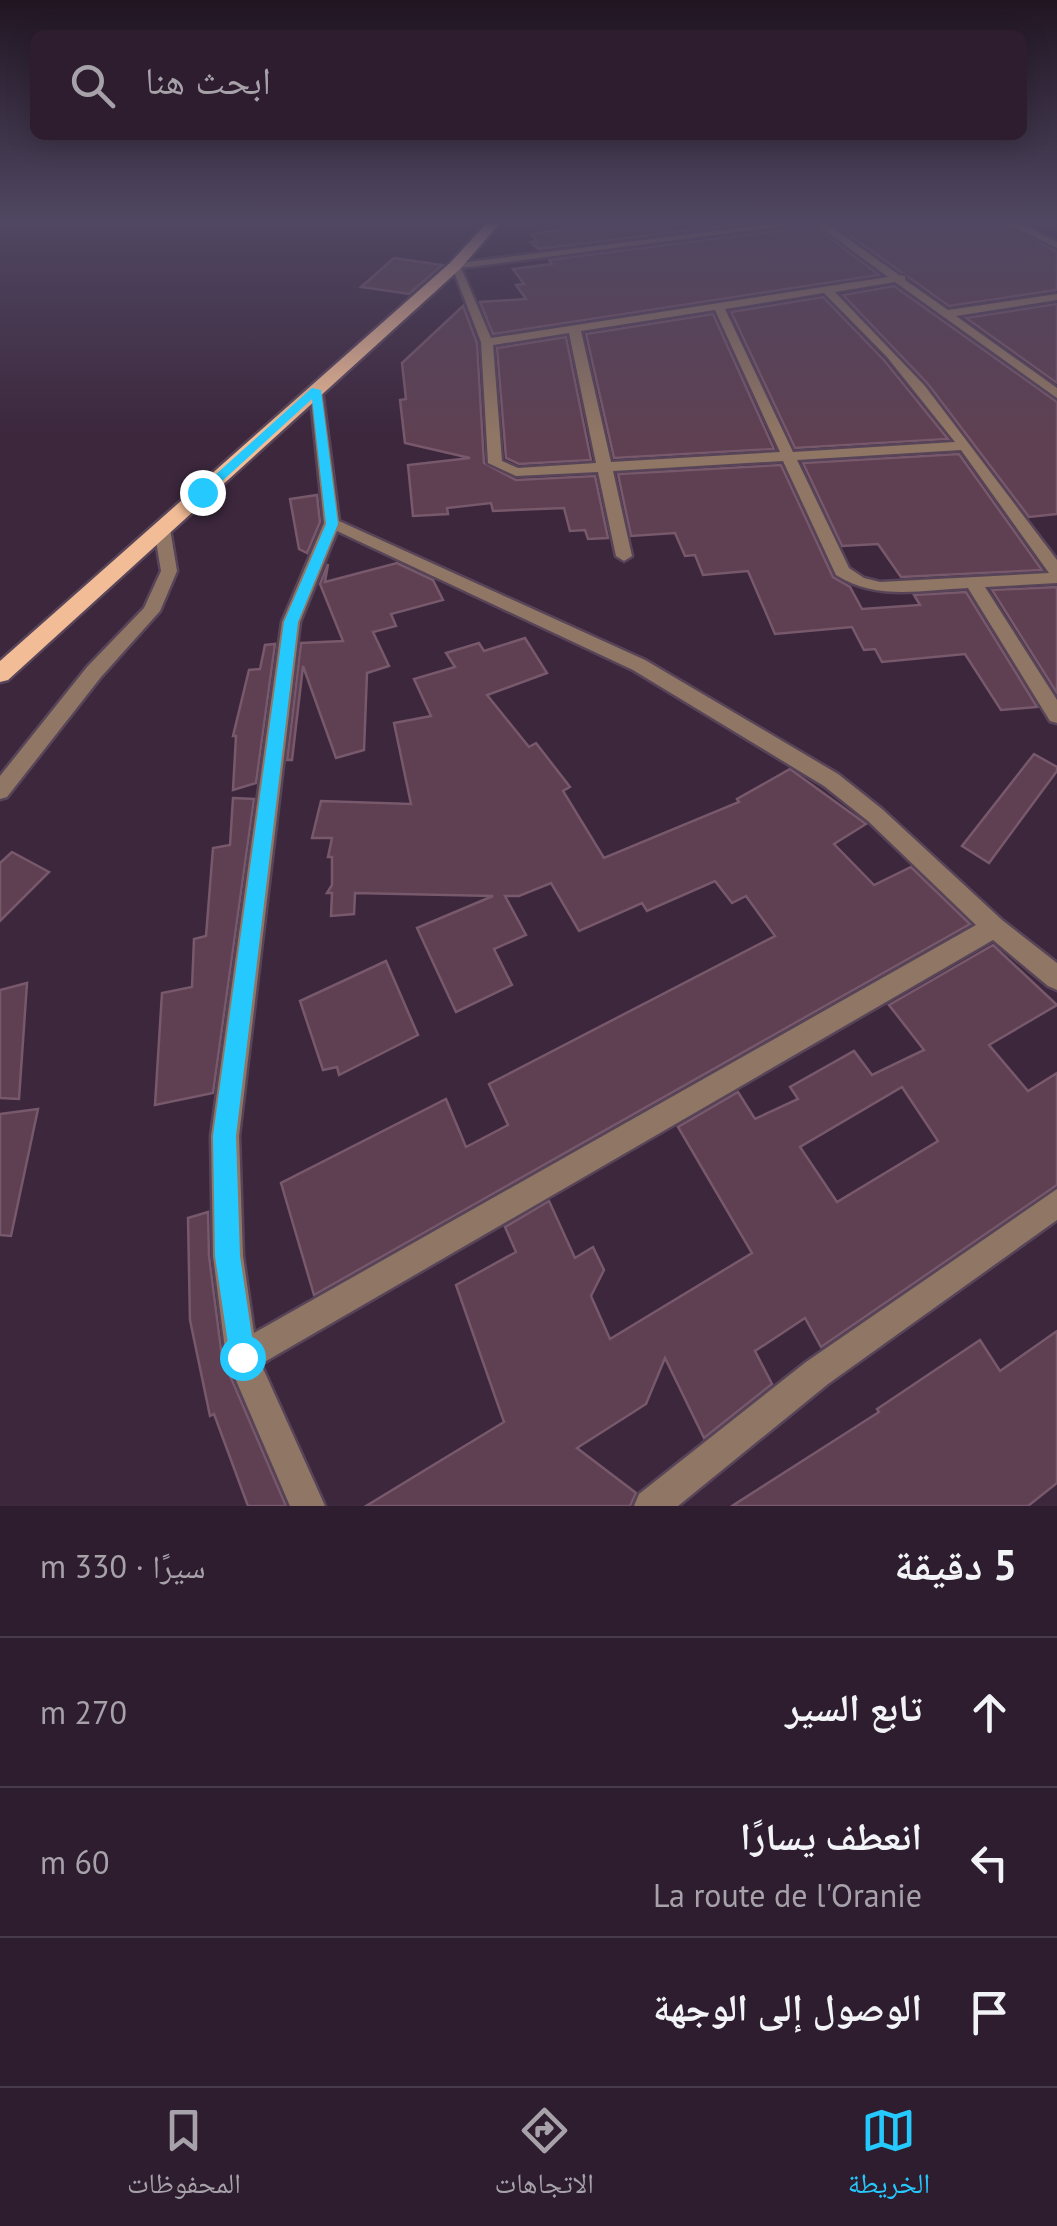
<!DOCTYPE html>
<html lang="ar">
<meta charset="utf-8">
<style>
:root{--surface:#2d1d2e;--page:#352636;--text:#f1f3f6;--muted:#a7a2aa;--line:#483b4a;--accent:#26c9fe}
body{margin:0;font-family:"PT Sans","Noto Naskh Arabic",sans-serif;background:var(--page);color:var(--text);direction:rtl}
.stop{position:absolute;width:30px;height:30px;margin:-22px;border:8px solid #26c9fe;border-radius:50%;background:#fff}
.stop.end{background:#26c9fe;border-color:#fff;box-shadow:0 2px 10px #0008}
.list{margin:0;padding:0;list-style:none}
h2{display:flex;justify-content:space-between;align-items:center;height:130px;margin:0;padding:0 40px;font-size:42px}
h2 small{font-size:32px;font-weight:400;color:var(--muted)}
.list li{display:grid;grid-template-columns:65px 1fr auto;gap:30px;align-items:center;box-sizing:border-box;height:150px;padding:0 40px;border-top:2px solid var(--line)}
.list b{display:block;font-size:38px;white-space:nowrap}
.list p{margin:0;font-size:32px;white-space:nowrap;color:var(--muted)}
.list em{font-size:32px;font-style:normal;color:var(--muted)}
.icon{flex:none;width:55px;height:55px;fill:none;stroke:currentColor;stroke-width:2;stroke-linecap:round;stroke-linejoin:round}
.map{position:relative;flex:none;width:1057px;height:1506px;overflow:hidden;direction:ltr}
.search{position:absolute;background:var(--surface);box-shadow:0 5px 25px #0003;left:30px;right:30px;top:30px;height:110px;display:flex;align-items:center;gap:25px;box-sizing:border-box;padding:0 35px;border-radius:15px;color:var(--muted);font-size:38px}
.sheet{height:580px;background:var(--surface)}
nav{display:flex;justify-content:space-around;align-items:center;box-sizing:border-box;height:140px;border-top:2px solid var(--line);background:var(--surface);font-size:28px;color:var(--muted)}
nav a{display:grid;justify-items:center;gap:5px}
nav .on{color:var(--accent)}
.map>svg:first-child{display:block}
</style>
<div class="map">
<svg width="1057" height="1506" viewBox="0 0 1057 1506">
<rect width="100%" height="100%" fill="#3c273d"/>
<g fill="#5e4052" stroke="#78586b" stroke-width="2.5" fill-rule="evenodd">
<polygon points="564,223 750,223 538,249 531,242 537,241 531,234 559,230"/>
<polygon points="811,223 879,275 493,334 480,302 526,299 516,285 524,284 513,269 552,264 549,260 807,227"/>
<polygon points="832,223 1003,223 1057,252 1057,290 949,306"/>
<polygon points="394,258 442,265 409,294 361,287"/>
<polygon points="894,286 1057,402 1057,514 1029,517 928,384 843,295"/>
<polygon points="823,297 884,360 948,439 795,448 731,312"/>
<polygon points="1057,304 1057,383 966,318"/>
<polygon points="463,306 477,343 484,463 516,480 595,476 608,538 588,539 585,530 570,531 564,508 493,511 491,503 447,508 448,514 413,516 408,465 470,458 405,443 400,400 406,399 402,363"/>
<polygon points="713,314 774,449 614,458 586,334"/>
<polygon points="566,337 591,460 519,464 506,458 497,348"/>
<polygon points="959,454 1042,570 901,577 878,544 842,546 803,463"/>
<polygon points="781,465 833,577 850,587 862,609 920,605 914,595 966,592 1037,707 1001,710 965,654 882,662 875,649 864,650 852,627 775,634 748,571 703,575 695,555 685,556 675,533 631,536 618,474"/>
<polygon points="317,495 320,522 307,553 299,549 290,499"/>
<polygon points="397,563 433,580 443,600 391,614 396,626 373,632 389,666 367,673 364,750 336,758 303,666 292,760 287,760 301,643 343,641 320,584 328,564 325,582"/>
<polygon points="1057,587 1057,693 992,590"/>
<polygon points="525,638 547,673 487,695 529,747 536,743 570,787 563,791 604,858 739,802 737,799 790,769 866,824 834,844 874,885 911,867 970,924 314,1295 281,1183 446,1099 466,1147 508,1125 489,1084 775,936 746,896 732,903 715,881 647,911 642,903 579,931 551,883 519,896 505,896 526,935 494,949 512,985 456,1012 417,928 493,896 355,893 354,914 331,916 332,893 327,893 332,885 332,857 328,857 332,838 312,838 321,801 411,804 394,723 431,716 414,679 455,667 446,653 479,643 484,651"/>
<polygon points="275,644 256,783 233,790 236,736 233,736 249,670 260,669 265,645"/>
<polygon points="1034,754 1057,767 1057,771 989,863 962,846"/>
<polygon points="233,798 254,799 213,1093 155,1105 162,993 192,987 194,939 206,936 213,848 230,845"/>
<polygon points="12,852 49,872 0,921 0,863"/>
<path d="M993 945 1057 1005 989 1045 1028 1091 1057 1073V1185L821 1347 805 1318 755 1351 772 1384 704 1438 665 1358 646 1404 577 1448 636 1493 630 1506H366L504 1422 456 1285 516 1252 505 1227 549 1201 575 1258 593 1247 604 1270 591 1296 610 1339 752 1253 678 1127 738 1092 755 1119 798 1099 790 1087 854 1051 872 1075 924 1050 889 1005ZM902 1087 938 1141 837 1202 800 1147Z"/>
<polygon points="386,961 418,1035 339,1075 337,1067 323,1070 300,1001"/>
<polygon points="27,983 19,1099 0,1098 0,990"/>
<polygon points="38,1109 11,1236 0,1235 0,1114"/>
<polygon points="208,1212 209,1256 222,1357 286,1506 248,1506 214,1414 210,1416 190,1320 188,1218"/>
<polygon points="1057,1331 1057,1483 1028,1506 732,1506 879,1412 877,1409 980,1340 1000,1371"/>
</g>
<g fill="none" stroke-linecap="round" stroke-linejoin="round">
<defs>
<g id="minor">
<path d="M779 223H807L461 268 491 338 888 277 815 223H826L899 275 905 276V280L948 310 1057 294V300L956 316 1057 388V398L895 282 835 292 925 386 1057 560V583L985 587 1057 700V723L1050 721 968 588C923 590 876 601 836 575L783 461 613 471 632 556 624 561 616 556 598 472 516 476 488 463 481 342 451 264ZM824 293 887 357 955 442 793 452 725 309ZM715 310 780 452 611 462 581 331ZM569 333 596 463 518 468 502 461 493 345ZM961 450 1049 573 880 582 864 578 849 568 797 460Z"/>
<polygon points="1006,223 1018,223 1057,242 1057,248"/>
<path d="M316 386 322 390 339 521 645 660 838 774 882 809 1002 920 1057 963V990L1048 986 993 940 261 1364 325 1506H290L226 1357 213 1256 211 1136 282 622 324 523 310 390ZM337 531 633 670 824 786 868 821 976 925 254 1333 243 1256 239 1136 300 622Z"/>
<polygon points="162,524 170,529 177,571 160,611 101,677 7,797 0,799 0,776 87,667 144,608 161,571 154,529"/>
<polygon points="1057,1189 1057,1220 828,1384 678,1506 634,1506 639,1494 806,1362"/>
</g>
<polygon id="primary" points="487,223 500,223 460,269 8,680 0,682 0,661 450,263"/>
</defs>
<use href="#minor" stroke="#584459" stroke-width="5"/>
<use href="#primary" stroke="#584459" stroke-width="5"/>
<use href="#minor" fill="#907664" fill-rule="evenodd"/>
<use href="#primary" fill="#f1bc96" fill-rule="evenodd"/>
</g>
<linearGradient id="sky" x2="0" y2="1"><stop stop-color="#211522"/><stop offset="0.51" stop-color="#504762"/><stop offset="1" stop-color="#504762" stop-opacity="0"/></linearGradient>
<rect width="1057" height="434" fill="url(#sky)"/>
<polygon fill="#26c9fe" points="312,388 321,390 338,524 298,622 236,1136 240,1256 255,1357 252,1366 242,1370 233,1366 230,1357 215,1256 213,1136 284,622 326,524 312,399 207,495 196,492"/>
</svg>
<div class="stop" style="left:242px;top:1357px"></div>
<div class="stop end" style="left:202px;top:492px"></div>
<div class="search"><svg class="icon" aria-label="search" viewBox="0 0 24 24"><circle cx="10" cy="10" r="6"/><path d="M15 15l6 6"/></svg>ابحث هنا</div>
</div>
<section class="sheet">
<h2>5 دقيقة<small>سيرًا · 330 m</small></h2>
<ul class="list">
<li><svg class="icon" aria-label="ahead" viewBox="0 0 24 24"><path d="M12 20V5M6 11l6-6 6 6"/></svg><div><b>تابع السير</b></div><em>270 m</em></li>
<li><svg class="icon" aria-label="left" viewBox="0 0 24 24"><path d="M17 20v-9H6M10 6l-5 5 5 5"/></svg><div><b>انعطف يسارًا</b><p>La route de l'Oranie</p></div><em>60 m</em></li>
<li><svg class="icon" aria-label="arrive" viewBox="0 0 24 24"><path d="M6 21V4h12l-3 4 3 4H6"/></svg><div><b>الوصول إلى الوجهة</b></div></li>
</ul>
</section>
<nav>
<a class="on"><svg class="icon" aria-label="map" viewBox="0 0 24 24"><path d="M3 6l6-2 6 2 6-2v14l-6 2-6-2-6 2zM9 4v14M15 6v14"/></svg>الخريطة</a>
<a><svg class="icon" aria-label="directions" viewBox="0 0 24 24"><path d="M12 3l9 9-9 9-9-9zM9 14v-3h6M13 9l2 2-2 2"/></svg>الاتجاهات</a>
<a><svg class="icon" aria-label="saved" viewBox="0 0 24 24"><path d="M7 4h10v16l-5-4-5 4z"/></svg>المحفوظات</a>
</nav>
